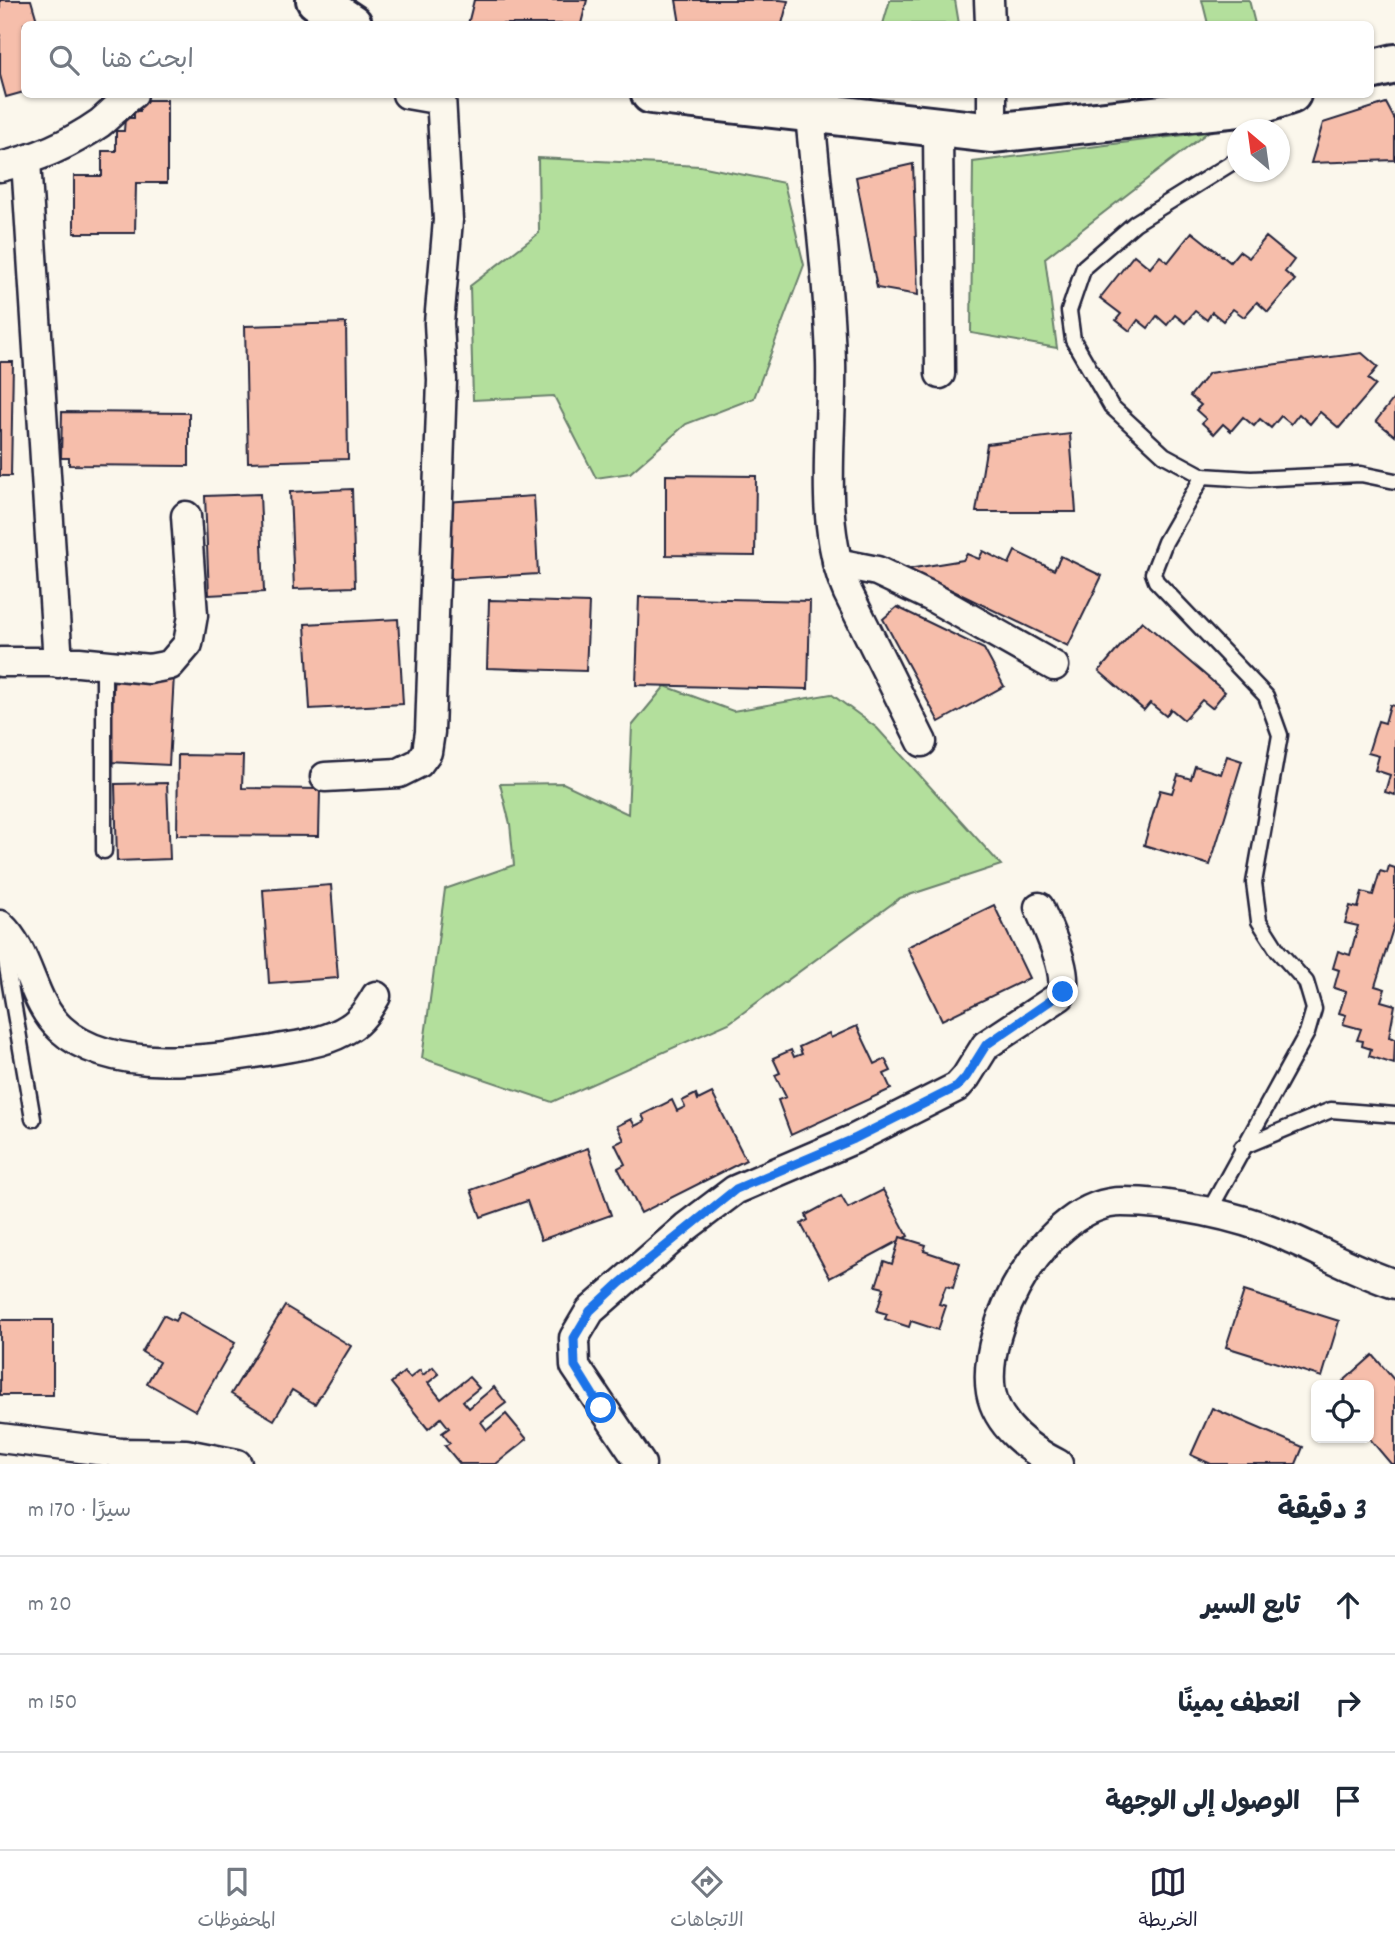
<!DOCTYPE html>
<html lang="ar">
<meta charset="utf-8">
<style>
:root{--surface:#fff;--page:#f6f6f7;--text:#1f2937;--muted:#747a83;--line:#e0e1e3;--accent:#22223b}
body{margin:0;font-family:Dekko,"Playpen Sans Arabic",sans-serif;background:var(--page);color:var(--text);direction:rtl}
.controls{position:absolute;right:21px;bottom:21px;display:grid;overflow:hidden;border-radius:10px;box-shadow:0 2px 5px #0004}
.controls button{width:63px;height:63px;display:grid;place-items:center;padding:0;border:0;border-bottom:2px solid var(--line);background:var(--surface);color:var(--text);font:35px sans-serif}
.compass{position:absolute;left:1227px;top:119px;width:63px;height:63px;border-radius:50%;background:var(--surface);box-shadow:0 2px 5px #0004;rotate:331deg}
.stop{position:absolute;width:21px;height:21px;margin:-16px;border:5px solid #1a73e8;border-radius:50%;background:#fff}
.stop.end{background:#1a73e8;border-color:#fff;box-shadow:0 2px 7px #0008}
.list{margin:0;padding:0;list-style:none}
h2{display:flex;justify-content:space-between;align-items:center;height:91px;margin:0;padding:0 28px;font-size:30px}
h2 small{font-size:23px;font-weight:400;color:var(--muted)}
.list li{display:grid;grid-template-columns:46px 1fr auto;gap:21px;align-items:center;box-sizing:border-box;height:98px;padding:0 28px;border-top:2px solid var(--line)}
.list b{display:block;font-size:26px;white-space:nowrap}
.list em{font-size:23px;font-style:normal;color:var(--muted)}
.icon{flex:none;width:38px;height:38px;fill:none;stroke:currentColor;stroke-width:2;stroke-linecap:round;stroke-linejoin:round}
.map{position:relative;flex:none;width:1395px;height:1464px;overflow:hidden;direction:ltr}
.search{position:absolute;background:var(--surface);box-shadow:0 2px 5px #0004;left:21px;right:21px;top:21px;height:77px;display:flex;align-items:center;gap:18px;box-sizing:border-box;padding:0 24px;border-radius:10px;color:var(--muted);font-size:26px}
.sheet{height:385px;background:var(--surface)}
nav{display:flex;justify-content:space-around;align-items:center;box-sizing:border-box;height:98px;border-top:2px solid var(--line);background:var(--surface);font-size:19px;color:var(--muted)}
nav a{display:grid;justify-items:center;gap:4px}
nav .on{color:var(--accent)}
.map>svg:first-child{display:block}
</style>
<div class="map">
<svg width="1395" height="1464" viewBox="0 0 1395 1464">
<rect width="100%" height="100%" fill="#fbf7ec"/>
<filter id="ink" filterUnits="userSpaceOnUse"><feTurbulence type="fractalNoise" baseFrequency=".0143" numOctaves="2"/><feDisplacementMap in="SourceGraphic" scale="14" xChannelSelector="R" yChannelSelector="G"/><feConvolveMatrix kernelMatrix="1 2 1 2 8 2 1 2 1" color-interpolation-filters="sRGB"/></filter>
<g filter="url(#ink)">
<g fill="#b3df9c" stroke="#6a806c" stroke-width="2">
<polygon points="890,0 955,0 959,24 883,24"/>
<polygon points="1202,0 1249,0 1255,24 1208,24"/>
<polygon points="1208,132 1045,258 1057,348 971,333 973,162"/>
<polygon points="538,158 700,166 784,183 804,265 754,398 686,424 630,473 596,478 554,396 473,400 470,286 539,233"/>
<polygon points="665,686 733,711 831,694 877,728 1001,865 900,898 729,1023 552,1102 422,1058 445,889 514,865 510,824 500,784 563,783 628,814 632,726"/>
</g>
<g fill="#f6beab" stroke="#22223b" stroke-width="2">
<polygon points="0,0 31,0 38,24 24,24 24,92 6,97 0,75"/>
<polygon points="474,0 587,0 581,24 468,24"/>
<polygon points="676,0 780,0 788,1 782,24 680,24"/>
<polygon points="140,100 167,100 167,183 136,183 135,233 74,233 74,176 102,176 102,151 116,151 116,131 124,131 125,118 134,118 134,111 140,111"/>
<polygon points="1386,103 1395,120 1395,160 1311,163 1323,123"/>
<polygon points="913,164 918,295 877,288 856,177"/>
<polygon points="1192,232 1230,262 1239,251 1249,258 1266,237 1294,260 1285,272 1295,280 1268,312 1257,302 1244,317 1233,309 1223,321 1212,312 1207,320 1195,311 1185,323 1175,315 1167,325 1157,316 1148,328 1138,320 1130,331 1116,320 1121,314 1100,298 1134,255 1150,268 1160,256 1168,262"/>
<polygon points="346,323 348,459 248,462 245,326"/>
<polygon points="1362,353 1378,367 1368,379 1376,385 1339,428 1320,412 1310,424 1299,414 1291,424 1281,416 1271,428 1260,419 1254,426 1243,417 1231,431 1223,424 1214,434 1202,423 1206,419 1196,410 1201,405 1190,396 1209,373"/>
<polygon points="0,362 13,362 11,476 0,476"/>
<polygon points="1395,397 1395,436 1376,421"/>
<polygon points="62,412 189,413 189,466 69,465 69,458 61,458"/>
<polygon points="1070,434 1076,512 976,512 987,444"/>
<polygon points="666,475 756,476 755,556 666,555"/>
<polygon points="352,489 355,587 294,589 290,492"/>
<polygon points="260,494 264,592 209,595 205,496"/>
<polygon points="534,496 538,574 451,579 446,502"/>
<polygon points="983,551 1009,564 1015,551 1054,570 1061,556 1102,576 1068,646 908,569 963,560 967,554 979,559"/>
<polygon points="639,597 810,601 808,689 636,685"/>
<polygon points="489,600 589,603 586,671 487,668"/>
<polygon points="897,607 984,649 1004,686 939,722 883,619"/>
<polygon points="398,619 403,704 310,709 305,624"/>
<polygon points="1142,621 1225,692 1212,708 1202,700 1184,720 1171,709 1166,716 1150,703 1144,710 1099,671"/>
<polygon points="114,672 174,675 169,765 109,762"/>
<polygon points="1390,705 1395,706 1395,795 1385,792 1390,775 1375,770 1379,756 1368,753 1378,721 1385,723"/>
<polygon points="178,755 243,756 242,788 320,789 319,836 177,835"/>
<polygon points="1227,756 1242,761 1210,865 1144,845 1160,790 1172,793 1178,775 1191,779 1195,766 1221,774"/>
<polygon points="167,783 170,859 117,861 115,784"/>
<polygon points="1389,866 1395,868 1395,922 1375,986 1385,989 1381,1001 1395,1005 1389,1037 1395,1039 1394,1064 1369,1056 1371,1049 1362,1046 1363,1041 1357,1040 1361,1029 1343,1024 1346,1015 1339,1013 1346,992 1334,988 1339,970 1333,968 1338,951 1350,955 1358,926 1345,923 1350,906 1358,908 1362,892 1373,895 1380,871 1387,873"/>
<polygon points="331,885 338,978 269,983 263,890"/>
<polygon points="994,905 1029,978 942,1020 907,947"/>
<polygon points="857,1026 875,1064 885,1059 891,1071 884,1074 891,1089 791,1135 778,1100 786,1097 775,1075 780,1073 773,1058 791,1050 794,1057 802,1054 799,1047 829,1033 831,1038"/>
<polygon points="712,1093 746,1160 641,1213 618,1168 625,1164 615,1144 624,1140 617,1126 631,1119 635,1126 645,1121 642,1115 672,1100 677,1111 685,1107 682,1101 696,1094 698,1100"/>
<polygon points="588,1148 611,1215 541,1240 527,1201 481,1217 471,1190"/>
<polygon points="883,1190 908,1236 830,1278 801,1224 808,1220 806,1215 841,1196 848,1208"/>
<polygon points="900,1237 926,1245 924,1251 960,1263 953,1288 946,1286 939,1304 946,1306 938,1330 911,1321 909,1327 885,1319 887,1314 877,1311 884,1288 876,1286 884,1261 892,1264"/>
<polygon points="1244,1291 1339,1321 1322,1377 1226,1347"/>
<polygon points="285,1306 351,1346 315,1404 292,1390 274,1420 231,1394"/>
<polygon points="180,1312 235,1343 196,1411 147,1383 159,1362 142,1352 163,1315 175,1321"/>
<rect x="0" y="1320" width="53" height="75"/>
<polygon points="1373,1355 1395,1381 1395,1464 1391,1464 1369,1438 1369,1385 1339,1385"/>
<polygon points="433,1367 439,1374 428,1383 441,1399 469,1377 479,1388 463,1401 469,1408 494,1387 506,1403 481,1422 487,1430 506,1414 527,1439 496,1464 460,1464 445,1446 450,1443 442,1433 449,1428 441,1418 428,1429 391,1383 404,1372 410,1378 420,1370 423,1375"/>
<polygon points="1212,1408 1303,1447 1296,1464 1211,1464 1191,1455"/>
</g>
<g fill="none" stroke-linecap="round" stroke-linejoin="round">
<defs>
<g id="lane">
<polyline points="1238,159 1135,223 1084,267 1069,311 1073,340 1111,406 1164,455 1203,476 1251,479 1361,474 1395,481"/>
<polyline points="1203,476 1165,542 1153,573 1156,581 1266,696 1280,735 1254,883 1259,921 1278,951 1306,982 1314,1009 1307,1033 1208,1213"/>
<polyline points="104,664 104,851"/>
<polyline points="2,938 33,1119"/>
<polyline points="1242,1147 1331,1110 1395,1115"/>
</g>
<g id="street">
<polyline points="989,0 990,24"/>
<polyline points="407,94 430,98 441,94"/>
<polyline points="992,94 992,133"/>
<path d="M810 114C817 196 829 280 831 362 833 437 817 523 848 593L922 742"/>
<polyline points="938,128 940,374"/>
<polyline points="26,161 58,663"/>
<path d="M0 167C35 159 70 144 100 123 111 114 121 103 133 94"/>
<polyline points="837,563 877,571 930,596 1054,666"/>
<polyline points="0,662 79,662 149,669 170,665 188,644 193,615 186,516"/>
<polyline points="325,777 399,773 419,763 427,752 430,732 442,380 439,323 448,220 441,96"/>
<path d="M0 925C31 954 30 1001 61 1029 111 1075 213 1060 273 1050 299 1045 326 1043 349 1028 361 1021 369 1008 376 996"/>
<polyline points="0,1438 121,1453 186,1454 237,1464"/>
<path d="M641 1464 575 1366 574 1338 590 1311 686 1227 735 1190 854 1139 957 1087 966 1077 986 1045 1060 996C1072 975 1047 928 1039 907"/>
<path d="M1058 1464C1030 1450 997 1426 991 1392 980 1327 1048 1202 1122 1202 1172 1202 1237 1215 1283 1235 1321 1251 1355 1271 1395 1284"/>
</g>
<g id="secondary">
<polyline points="316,0 352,24"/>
<polyline points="1370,70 1395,64"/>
<polyline points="651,94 992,133 1258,105 1291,94"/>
</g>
</defs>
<use href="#lane" stroke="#22223b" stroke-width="19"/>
<use href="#street" stroke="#22223b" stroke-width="33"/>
<use href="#secondary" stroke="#22223b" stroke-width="44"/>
<use href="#lane" stroke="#fbf7ec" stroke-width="14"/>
<use href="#street" stroke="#fbf7ec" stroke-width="28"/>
<use href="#secondary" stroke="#fbf7ec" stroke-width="38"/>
</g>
</g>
<g fill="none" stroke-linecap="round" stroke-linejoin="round" filter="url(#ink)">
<polyline stroke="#1a73e8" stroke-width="9" points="601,1408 575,1366 574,1338 590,1311 620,1283 736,1189 854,1139 957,1087 966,1077 986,1045 1063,992"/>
</g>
</svg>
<div class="controls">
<button><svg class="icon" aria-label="locate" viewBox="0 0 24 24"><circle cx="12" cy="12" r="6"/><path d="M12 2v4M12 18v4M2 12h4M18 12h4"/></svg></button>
</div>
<svg class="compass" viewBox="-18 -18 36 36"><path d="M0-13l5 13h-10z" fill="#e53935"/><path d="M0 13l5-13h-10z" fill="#747a83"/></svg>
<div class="stop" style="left:601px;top:1408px"></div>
<div class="stop end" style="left:1063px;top:992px"></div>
<div class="search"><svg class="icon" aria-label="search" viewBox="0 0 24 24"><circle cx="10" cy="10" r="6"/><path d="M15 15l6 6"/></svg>ابحث هنا</div>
</div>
<section class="sheet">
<h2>3 دقيقة<small>سيرًا · 170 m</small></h2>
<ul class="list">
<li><svg class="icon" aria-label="ahead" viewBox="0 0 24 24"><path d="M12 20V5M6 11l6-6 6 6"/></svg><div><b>تابع السير</b></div><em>20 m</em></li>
<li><svg class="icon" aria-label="right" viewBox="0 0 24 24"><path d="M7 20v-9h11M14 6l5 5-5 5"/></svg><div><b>انعطف يمينًا</b></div><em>150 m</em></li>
<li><svg class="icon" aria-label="arrive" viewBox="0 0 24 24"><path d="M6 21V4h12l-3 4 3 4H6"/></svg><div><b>الوصول إلى الوجهة</b></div></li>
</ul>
</section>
<nav>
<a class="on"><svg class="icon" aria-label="map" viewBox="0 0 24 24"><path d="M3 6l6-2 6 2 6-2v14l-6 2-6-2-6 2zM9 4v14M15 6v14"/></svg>الخريطة</a>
<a><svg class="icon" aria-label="directions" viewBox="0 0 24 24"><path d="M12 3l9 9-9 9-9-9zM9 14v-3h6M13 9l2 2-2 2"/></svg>الاتجاهات</a>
<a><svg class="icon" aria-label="saved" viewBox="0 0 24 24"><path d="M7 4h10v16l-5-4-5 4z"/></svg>المحفوظات</a>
</nav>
